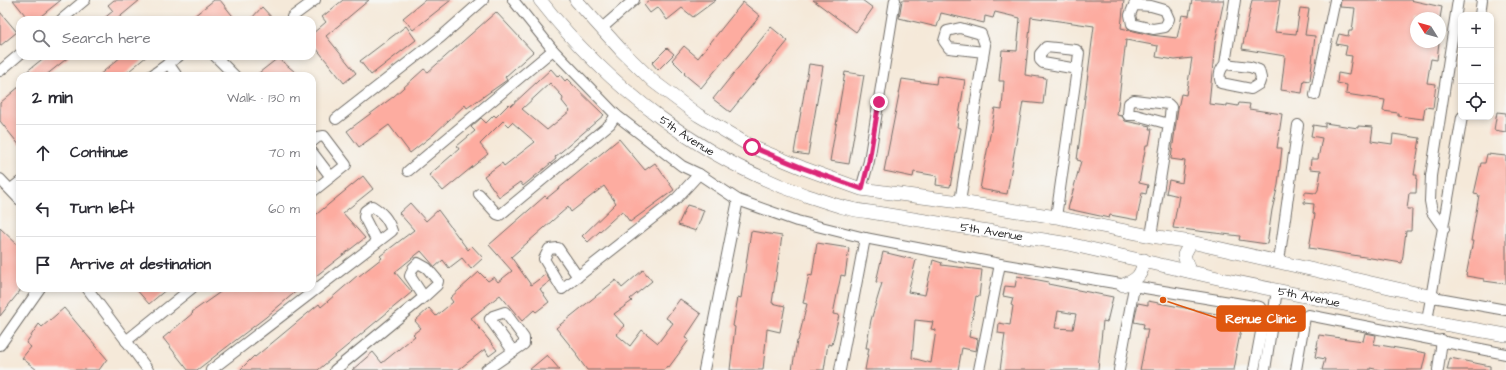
<!DOCTYPE html>
<meta charset="utf-8">
<style>
:root{--surface:#fff;--page:#f7f7f7;--text:#2b2b33;--muted:#7c7c81;--line:#e1e1e2}
body{margin:0;font-family:"Architects Daughter",sans-serif;background:var(--page);color:var(--text)}
.controls{position:absolute;right:12px;top:12px;display:grid;overflow:hidden;border-radius:8px;box-shadow:0 2px 6px #0003}
.controls button{width:36px;height:36px;display:grid;place-items:center;padding:0;border:0;border-bottom:1px solid var(--line);background:var(--surface);color:var(--text);font:20px sans-serif}
.compass{position:absolute;left:1410px;top:12px;width:36px;height:36px;border-radius:50%;background:var(--surface);box-shadow:0 2px 6px #0003;rotate:307deg}
.stop{position:absolute;width:12px;height:12px;margin:-9px;border:3px solid #db2777;border-radius:50%;background:#fff}
.stop.end{background:#db2777;border-color:#fff;box-shadow:0 1px 4px #0008}
.list{margin:0;padding:0;list-style:none}
h2{display:flex;justify-content:space-between;align-items:center;height:52px;margin:0;padding:0 16px;font-size:17px}
h2 small{font-size:13px;font-weight:400;color:var(--muted)}
.list li{display:grid;grid-template-columns:26px 1fr auto;gap:12px;align-items:center;box-sizing:border-box;height:56px;padding:0 16px;border-top:1px solid var(--line)}
.list b{display:block;font-size:15px;white-space:nowrap}
.list em{font-size:13px;font-style:normal;color:var(--muted)}
.icon{flex:none;width:22px;height:22px;fill:none;stroke:currentColor;stroke-width:2;stroke-linecap:round;stroke-linejoin:round}
.map{position:relative;flex:none;width:1506px;height:370px;overflow:hidden}
.search{position:absolute;background:var(--surface);box-shadow:0 2px 6px #0003;left:16px;top:16px;width:300px;height:44px;display:flex;align-items:center;gap:10px;box-sizing:border-box;padding:0 14px;border-radius:12px;color:var(--muted);font-size:15px}
.panel{position:absolute;background:var(--surface);box-shadow:0 2px 6px #0003;left:16px;top:72px;width:300px;height:220px;border-radius:12px}
.map>svg:first-child{display:block}
</style>
<div class="map">
<svg width="1506" height="370" viewBox="0 0 1506 370">
<rect width="100%" height="100%" fill="#f6f6f2"/>
<filter id="ink" filterUnits="userSpaceOnUse"><feTurbulence type="fractalNoise" baseFrequency=".025" numOctaves="2"/><feDisplacementMap in="SourceGraphic" scale="8" xChannelSelector="R" yChannelSelector="G"/><feConvolveMatrix kernelMatrix="1 2 1 2 8 2 1 2 1" color-interpolation-filters="sRGB"/></filter>
<filter id="wash" filterUnits="userSpaceOnUse"><feTurbulence type="fractalNoise" baseFrequency=".012" numOctaves="4" result="noise"/><feDisplacementMap in="SourceGraphic" scale="16" xChannelSelector="R" yChannelSelector="G"/><feGaussianBlur stdDeviation="0.9" result="paint"/><feColorMatrix in="noise" values="0 0 0 0 0 0 0 0 0 0 0 0 0 0 0 0 0 1.4 0 .05"/><feComposite in="paint" operator="in"/></filter>
<g filter="url(#wash)">
<rect width="100%" height="100%" fill="#f5e9d9"/>
<g id="blocks">
<g fill="#fdaca0" fill-rule="evenodd">
<polygon points="13,0 61,0 36,20 29,20"/>
<polygon points="114,0 140,0 116,20 102,20 113,11 108,5"/>
<polygon points="214,0 220,0 236,20 189,20"/>
<polygon points="343,0 369,0 326,36 356,73 344,83 312,43 312,34 326,22 322,17"/>
<polygon points="425,0 451,0 413,30 403,18"/>
<polygon points="650,0 716,0 693,17 682,8 667,20 658,7 650,13 644,5"/>
<polygon points="813,0 862,0 873,8 856,32"/>
<polygon points="902,0 1124,0 1121,28 1151,35 1177,38 1182,15 1189,16 1192,0 1224,0 1215,43 1209,104 1227,106 1227,104 1238,106 1239,103 1250,104 1249,109 1282,114 1277,148 1282,148 1278,185 1272,210 1267,244 1239,240 1240,236 1173,228 1179,196 1166,193 1169,180 1182,183 1185,161 1171,159 1178,108 1181,94 1186,95 1192,58 1175,60 1156,57 1158,46 1126,40 1117,115 1122,116 1125,121 1150,126 1149,129 1152,129 1149,145 1146,145 1139,183 1148,185 1146,194 1142,193 1137,220 1110,215 1109,218 1068,209 1081,161 1077,160 1094,26 1031,17 1025,75 1046,78 1043,104 1023,102 1007,194 980,189 995,108 1002,109 1004,81 999,81 1002,50 1017,51 1020,18 995,12 993,18 985,16 984,23 941,13 937,27 899,18"/>
<polygon points="1252,0 1280,0 1275,32 1296,34 1300,8 1309,9 1305,35 1315,36 1310,81 1304,80 1302,93 1281,90 1285,56 1242,49"/>
<polygon points="1341,0 1410,0 1442,7 1440,18 1416,18 1416,42 1439,42 1437,60 1431,59 1427,83 1436,84 1433,108 1425,107 1423,119 1398,116 1398,113 1383,111 1385,100 1346,94 1347,85 1337,83 1338,73 1349,75 1352,56 1345,55 1347,46 1336,44 1339,34 1348,36 1349,31 1352,31 1355,8 1340,7"/>
<polygon points="743,2 760,16 701,88 684,74 685,73 672,60 684,46 698,58"/>
<polygon points="262,7 274,20 250,20"/>
<polygon points="0,12 17,32 0,46"/>
<polygon points="496,12 533,52 505,77 507,80 467,108 465,105 433,135 410,153 389,125 359,147 347,131 393,97 424,69 428,72"/>
<polygon points="406,26 416,40 371,75 360,61"/>
<polygon points="771,27 788,41 730,112 713,99"/>
<polygon points="667,48 674,54 658,70 652,63"/>
<polygon points="46,56 70,56 45,76 21,76"/>
<polygon points="122,56 147,56 123,76 98,76"/>
<polygon points="278,58 300,76 255,76"/>
<polygon points="809,64 823,66 808,155 794,153"/>
<path d="M551 69 558 77 560 75 565 81 567 79 604 115 555 157 556 159 523 186 520 182 499 197 484 176 502 163 504 166 535 142 512 122 508 126 503 121 480 144 488 154 443 191 429 175 459 149 457 146 475 131 471 127 481 118 486 123 494 115 496 117 509 104 511 106ZM550 83 562 96 563 99 562 101 570 111 547 130 522 109Z"/>
<polygon points="845,72 864,75 849,164 830,161"/>
<polygon points="937,76 965,80 957,127 961,128 950,187 936,185 937,176 914,172 913,177 884,171 902,79 936,84"/>
<polygon points="20,86 20,146 0,121 0,103"/>
<polygon points="1497,112 1506,113 1506,132 1494,130"/>
<polygon points="1325,123 1358,128 1358,126 1373,127 1371,141 1392,144 1393,134 1420,138 1414,175 1417,175 1416,193 1409,193 1407,209 1412,209 1411,231 1406,231 1402,263 1309,248 1315,214 1313,213 1314,204 1304,203 1305,192 1316,193 1318,190 1321,170 1310,169 1311,159 1318,159 1322,138 1311,136 1313,125 1325,127"/>
<polygon points="619,139 645,170 655,163 674,190 630,222 622,211 588,242 582,236 616,203 604,186 571,212 568,207 511,257 531,285 546,274 550,281 540,289 549,302 536,312 534,310 522,321 500,295 471,318 497,350 489,356 485,349 458,370 352,370 373,352 382,363 415,336 413,334 421,328 415,321 429,308 436,316 453,302 450,298 479,272 488,281 494,277 498,282 512,271 489,245 545,196 547,198"/>
<polygon points="1487,154 1506,156 1506,284 1484,281 1484,279 1466,276 1473,241 1471,241 1479,195 1474,194 1481,163 1485,163"/>
<polygon points="363,176 373,189 343,213 365,238 312,279 312,218"/>
<polygon points="410,203 426,221 438,210 468,250 472,246 483,258 471,269 462,258 449,268 443,260 435,267 421,251 395,272 412,292 318,370 240,370 254,356 255,357 319,304 321,307 358,275 359,276 382,258 380,256 414,230 399,213"/>
<polygon points="687,205 704,210 696,231 678,225"/>
<polygon points="0,228 20,247 20,291 0,316"/>
<polygon points="751,231 782,236 772,303 785,306 780,332 767,329 763,370 730,370 735,327 733,326 738,297 741,298"/>
<polygon points="817,243 849,248 845,276 841,275 833,314 839,315 832,345 828,344 824,370 792,370 797,341 798,341 807,304 803,303 809,275 812,276"/>
<path d="M883 252 916 260 908 292 925 295 933 260 942 263 941 265 982 270 979 297 976 296 969 337 978 339 976 351 962 348 958 370H865L869 348H866L871 320 882 283 876 282ZM915 320 933 322 931 329 936 330 931 363 912 358Z"/>
<polygon points="643,270 652,281 630,299 632,301 614,314 625,326 616,334 630,346 642,330 658,343 673,323 666,318 680,299 701,314 685,338 689,340 669,367 667,366 664,370 587,370 576,355 577,354 556,328 616,280 622,288"/>
<path d="M1017 276 1049 282 1048 284 1113 297 1107 322 1103 321 1098 370H1000L1005 334 998 333 999 323 1010 325 1013 306 1011 305 1013 298 1003 296 1005 286 1015 287ZM1058 311 1076 314 1073 329 1055 328Z"/>
<polygon points="135,288 168,288 149,304"/>
<polygon points="226,288 300,288 266,317 197,370 188,370 163,338 193,313 192,312"/>
<polygon points="1148,301 1243,319 1236,354 1237,354 1234,370 1140,370 1148,329 1143,329 1144,324 1134,322 1138,303 1148,305"/>
<polygon points="64,308 107,359 99,370 37,370 22,358 31,347 26,343 39,324 42,327"/>
<polygon points="1365,333 1376,335 1374,344 1426,353 1422,370 1380,370 1370,368 1370,370 1322,370 1325,359 1315,357 1319,335 1363,341"/>
<polygon points="547,355 560,370 529,370"/>
<polygon points="1450,358 1490,366 1490,370 1447,370"/>
</g>
</g>
</g>
<g filter="url(#ink)">
<use href="#blocks" fill-opacity="0" stroke="#726e68" stroke-width="1"/>
<g fill="none" stroke-linecap="round" stroke-linejoin="round">
<defs>
<g id="minor">
<polyline points="513,0 553,50 616,115 682,166 699,174 738,200 797,221 865,238 1000,264 1260,307 1264,316 1254,370"/>
<polyline points="1135,5 1151,6 1165,10 1169,19 1165,27 1153,29 1132,24 1130,15 1136,0"/>
<polyline points="1480,15 1482,0"/>
<polyline points="292,17 315,0"/>
<polyline points="61,20 85,0"/>
<polyline points="602,28 634,0"/>
<polygon points="1046,47 1076,50 1079,53 1077,69 1043,63 1040,60 1040,54"/>
<polyline points="215,56 235,76"/>
<polyline points="168,63 177,76"/>
<path d="M1225 64 1250 67 1259 70 1261 78 1259 84 1251 89 1221 83C1218 75 1220 70 1225 64L1235 0"/>
<polyline points="0,71 20,54"/>
<polyline points="151,76 179,56"/>
<polyline points="1315,95 1335,0"/>
<polygon points="1134,100 1168,104 1171,107 1169,124 1136,115 1128,115 1129,103"/>
<polyline points="336,119 441,37 483,0"/>
<polyline points="312,142 318,137 324,136 346,165 312,192"/>
<polyline points="312,152 331,177"/>
<polyline points="408,171 553,50"/>
<polyline points="0,179 20,200"/>
<polyline points="11,189 20,182"/>
<polyline points="861,189 869,161 895,0"/>
<polyline points="479,194 497,214 500,215 610,124 616,115"/>
<polyline points="960,202 985,45 981,34 960,28 947,31 944,41 949,48 984,52"/>
<polyline points="1056,217 1077,69"/>
<polyline points="1444,229 1432,212 1430,201 1431,176 1458,0"/>
<polyline points="1151,236 1169,124"/>
<polyline points="1279,261 1298,125"/>
<polyline points="578,277 558,248 549,249 544,259 562,289 664,209 677,198 699,174"/>
<polyline points="87,288 148,370"/>
<polyline points="1433,297 1506,310"/>
<polyline points="1427,321 1462,117"/>
<polyline points="126,341 192,288"/>
<polyline points="0,345 40,288"/>
<path d="M211 370 392 231C388 219 383 213 372 206L365 211 364 217 377 242"/>
<polyline points="335,370 424,297 437,285 438,281 427,268 418,263 413,268 410,276 424,297"/>
<polyline points="486,370 524,344 524,338 505,312 493,316 490,319 513,351"/>
<polyline points="704,370 738,200"/>
<polyline points="840,370 865,238"/>
<polyline points="979,370 1000,264"/>
<polyline points="1119,370 1134,287"/>
<polyline points="1265,370 1277,290"/>
<polyline points="1296,370 1305,317 1308,315 1506,354"/>
<polyline points="1438,370 1442,340"/>
</g>
<g id="tertiary">
<path id="s1" d="M540 0C608 87 701 159 805 195 827 202 847 210 870 212L1069 244 1222 279 1427 321 1506 335"/>
<polyline points="576,0 621,50 654,82 698,115 752,147 803,168 861,189 960,202 1056,217 1151,236 1191,242 1433,297"/>
<polyline points="1189,271 1184,255 1191,242"/>
<path d="M1123 285C1137 280 1142 275 1144 260"/>
</g>
</defs>
<use href="#minor" stroke="#726e68" stroke-width="12"/>
<use href="#tertiary" stroke="#726e68" stroke-width="14"/>
<use href="#minor" stroke="#fff" stroke-width="10"/>
<use href="#tertiary" stroke="#fff" stroke-width="13"/>
</g>
</g>
<g fill="none" stroke-linecap="round" stroke-linejoin="round" filter="url(#ink)">
<polyline stroke="#db2777" stroke-width="5" points="752,147 803,168 862,189 869,161 879,102"/>
</g>
<g text-anchor="middle" dominant-baseline="central" stroke-width="3" stroke-linejoin="round" paint-order="stroke">
<g font-size="12" fill="#2b2b2b" stroke="#f6f6f2">
<text stroke="none"><textPath href="#s1" startOffset="201">5th Avenue</textPath></text>
<text stroke="none"><textPath href="#s1" startOffset="524">5th Avenue</textPath></text>
<text stroke="none"><textPath href="#s1" startOffset="848">5th Avenue</textPath></text>
</g>
</g>
<path fill="none" stroke="#df570e" stroke-width="1.5" d="M1163 300L1217 318"/>
<circle fill="#df570e" stroke="#f6f6f2" stroke-width="1.5" cx="1163" cy="300" r="4"/>
<rect fill="#df570e" stroke="#df570e" stroke-width="1.5" x="1217" y="306" width="88" height="25" rx="4"/>
<g font-size="13" text-anchor="middle" font-weight="bold" fill="#fff">
<text x="1261" y="323">Renue Clinic</text>
</g>
</svg>
<div class="controls">
<button>+</button>
<button>−</button>
<button><svg class="icon" aria-label="locate" viewBox="0 0 24 24"><circle cx="12" cy="12" r="6"/><path d="M12 2v4M12 18v4M2 12h4M18 12h4"/></svg></button>
</div>
<svg class="compass" viewBox="-18 -18 36 36"><path d="M0-13l5 13h-10z" fill="#e53935"/><path d="M0 13l5-13h-10z" fill="#7c7c81"/></svg>
<div class="stop" style="left:752px;top:147px"></div>
<div class="stop end" style="left:879px;top:102px"></div>
<div class="search"><svg class="icon" aria-label="search" viewBox="0 0 24 24"><circle cx="10" cy="10" r="6"/><path d="M15 15l6 6"/></svg>Search here</div>
<section class="panel">
<h2>2 min<small>Walk · 130 m</small></h2>
<ul class="list">
<li><svg class="icon" aria-label="ahead" viewBox="0 0 24 24"><path d="M12 20V5M6 11l6-6 6 6"/></svg><div><b>Continue</b></div><em>70 m</em></li>
<li><svg class="icon" aria-label="left" viewBox="0 0 24 24"><path d="M17 20v-9H6M10 6l-5 5 5 5"/></svg><div><b>Turn left</b></div><em>60 m</em></li>
<li><svg class="icon" aria-label="arrive" viewBox="0 0 24 24"><path d="M6 21V4h12l-3 4 3 4H6"/></svg><div><b>Arrive at destination</b></div></li>
</ul>
</section>
</div>
